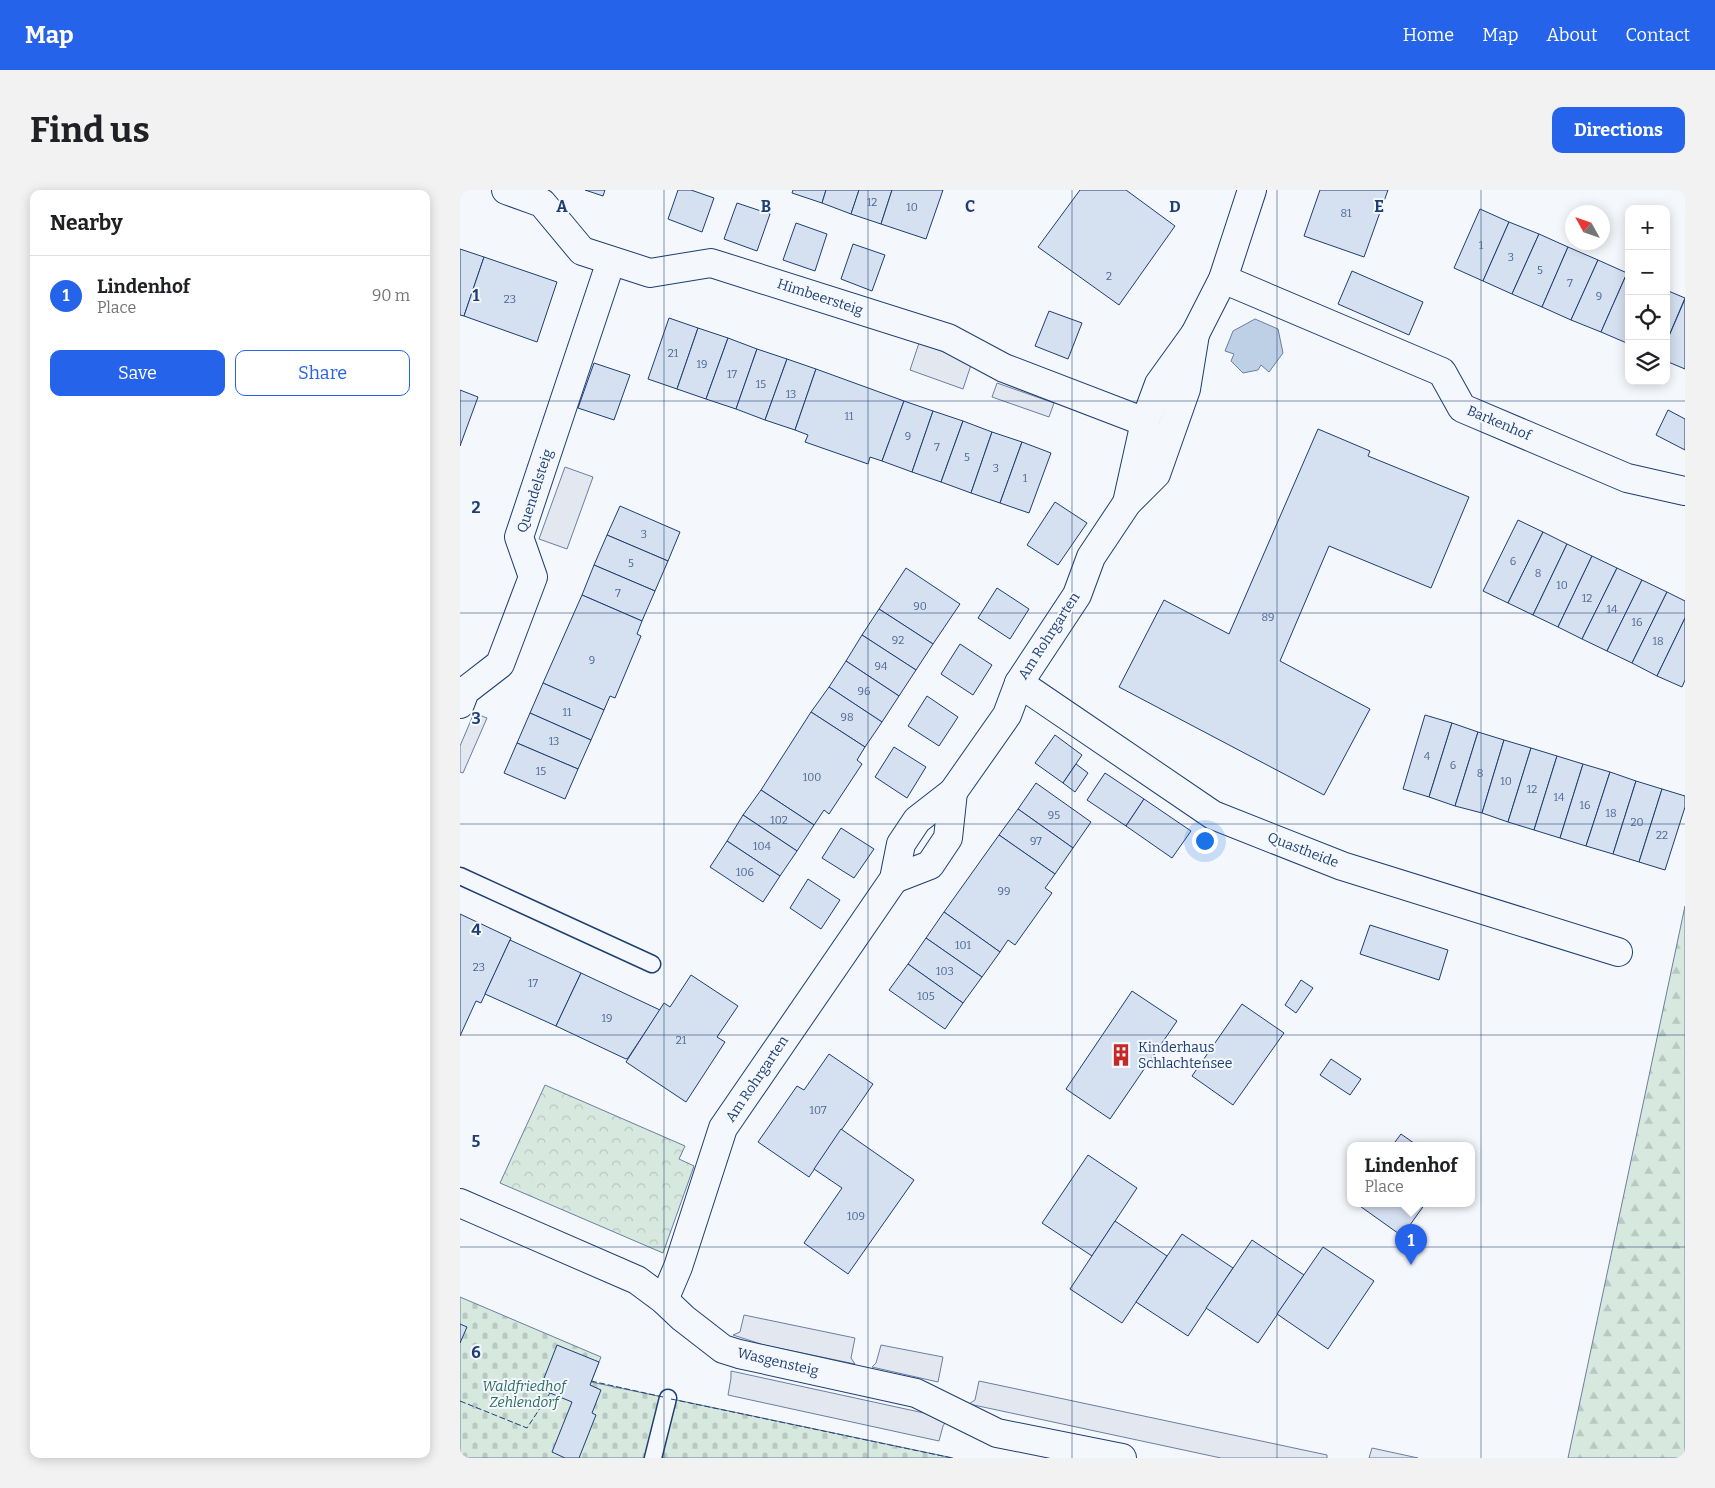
<!DOCTYPE html>
<meta charset="utf-8">
<style>
:root{--surface:#fff;--page:#f2f2f2;--text:#202124;--muted:#757577;--line:#e0e0e0;--accent:#2563eb}
body{margin:0;font-family:Bitter,serif;background:var(--page);color:var(--text)}
.controls{position:absolute;right:15px;top:15px;display:grid;overflow:hidden;border-radius:10px;box-shadow:0 2px 12px #0003}
.controls button{width:45px;height:45px;display:grid;place-items:center;padding:0;border:0;border-bottom:1px solid var(--line);background:var(--surface);color:var(--text);font:25px sans-serif}
.compass{position:absolute;left:1105px;top:15px;width:45px;height:45px;border-radius:50%;background:var(--surface);box-shadow:0 2px 12px #0003;rotate:310deg}
.you{position:absolute;left:744px;top:650px;width:18px;height:18px;margin:-12px;border:4px solid #fff;border-radius:50%;background:#1a73e8;box-shadow:0 0 0 8px #1a73e833}
.badge{display:grid;place-items:center;width:32px;height:32px;border-radius:50%;background:var(--accent);color:#fff;font-size:16px;font-weight:700}
.pin{position:absolute;translate:-50% -41px;filter:drop-shadow(0 1px 2px #0008)}
.pin::after{content:'';position:absolute;top:26px;width:18px;height:15px;background:inherit;clip-path:polygon(0 0,100% 0,50% 100%)}
.popup{position:absolute;left:887px;top:952px;width:128px;height:65px;box-sizing:border-box;display:grid;place-content:center;border-radius:10px;background:var(--surface);filter:drop-shadow(0 1px 4px #0005);font-size:16px;white-space:nowrap;color:var(--muted)}
.popup b{font-size:19px;color:var(--text)}
.popup::after{content:'';position:absolute;left:50%;top:100%;margin-left:-10px;border:10px solid transparent;border-top-color:var(--surface)}
.list{margin:0;padding:0;list-style:none}
h2{display:flex;justify-content:space-between;align-items:center;height:65px;margin:0;padding:0 20px;font-size:21px}
h2 small{font-size:16px;font-weight:400;color:var(--muted)}
.list li{display:grid;grid-template-columns:32px 1fr auto;gap:15px;align-items:center;box-sizing:border-box;height:80px;padding:0 20px;border-top:1px solid var(--line)}
.list b{display:block;font-size:19px;white-space:nowrap}
.list p{margin:0;font-size:16px;white-space:nowrap;color:var(--muted)}
.list em{font-size:16px;font-style:normal;color:var(--muted)}
.actions{display:flex;gap:10px;padding:15px 20px}
.actions a{flex:1;padding:11px 0;border:1px solid var(--accent);border-radius:10px;text-align:center;font-size:18px;color:var(--accent)}
.actions .main{background:var(--accent);color:#fff}
.icon{flex:none;width:28px;height:28px;fill:none;stroke:currentColor;stroke-width:2;stroke-linecap:round;stroke-linejoin:round}
.map{position:relative;flex:none;width:1225px;height:1268px;overflow:hidden;border-radius:10px}
header{display:flex;align-items:center;gap:30px;box-sizing:border-box;height:70px;padding:0 25px;background:var(--accent);color:#fff}
header strong{font-size:24px}
nav{display:flex;gap:28px;margin-inline-start:auto;font-size:18px}
.intro{display:flex;align-items:center;justify-content:space-between;box-sizing:border-box;height:120px;padding:0 30px}
h1{margin:0;font-size:35px}
.button{padding:12px 22px;border-radius:10px;background:var(--accent);color:#fff;font-size:18px;font-weight:700}
main{display:flex;gap:30px;padding:0 30px}
aside{flex:1;background:var(--surface);border-radius:10px;box-shadow:0 2px 12px #0003}
.map>svg:first-child{display:block}
</style>
<header>
<strong>Map</strong>
<nav><a>Home</a><a>Map</a><a>About</a><a>Contact</a></nav>
</header>
<div class="intro"><h1>Find us</h1><a class="button">Directions</a></div>
<main>
<aside>
<h2>Nearby<small></small></h2>
<ul class="list">
<li><span class="badge">1</span><div><b>Lindenhof</b><p>Place</p></div><em>90 m</em></li>
</ul>
<div class="actions"><a class="main">Save</a><a>Share</a></div>
</aside>
<div class="map">
<svg width="1225" height="1268" viewBox="0 0 1225 1268">
<defs>
<pattern id="forest-firs" width="22" height="20" patternUnits="userSpaceOnUse" patternTransform="scale(1.25)"><rect width="22" height="20" fill="#d7e8df"/><path d="M5 1l3.5 6h-7zM16 11l3.5 6h-7z" fill="#b8c8c3"/></pattern>
<pattern id="cemetery-stones" width="16" height="16" patternUnits="userSpaceOnUse" patternTransform="scale(1.25)"><rect width="16" height="16" fill="#d7e8df"/><path d="M2 7V4a2 2 0 0 1 4 0v3zM10 15v-3a2 2 0 0 1 4 0v3z" fill="#b8c8c3"/></pattern>
<pattern id="park-crowns" width="20" height="18" patternUnits="userSpaceOnUse" patternTransform="scale(1.25)"><rect width="20" height="18" fill="#d7e8df"/><path d="M2 6a3 3 0 1 1 6 0M12 15a3 3 0 1 1 6 0" fill="none" stroke="#b8c8c3"/></pattern>
</defs>
<rect width="100%" height="100%" fill="#f4f7fb"/>
<polygon fill="url(#forest-firs)" stroke="#687fa3" points="1225,716 1225,1268 1108,1268"/>
<polygon fill="url(#cemetery-stones)" stroke="#687fa3" points="0,1107 141,1167 131,1192 493,1268 0,1268"/>
<polygon fill="url(#park-crowns)" stroke="#687fa3" points="85,895 225,956 219,969 234,976 203,1063 40,993"/>
<g fill="#e3e8f0" stroke="#687fa3">
<polygon points="459,153 512,172 503,199 450,180"/>
<polygon points="537,193 594,213 589,227 532,207"/>
<polygon points="105,277 133,287 107,359 79,349"/>
<polygon points="14,523 27,528 3,583 0,582 0,556"/>
<polygon points="284,1125 395,1148 391,1168 395,1174 304,1155 273,1145 280,1142"/>
<polygon points="421,1155 483,1167 478,1192 412,1177 416,1173"/>
<polygon points="271,1181 464,1223 489,1231 485,1233 483,1236 479,1251 268,1205 271,1188"/>
<polygon points="519,1191 867,1265 867,1268 761,1268 509,1214 515,1210"/>
<polygon points="912,1258 958,1268 909,1268"/>
</g>
<polygon fill="#bed0e5" stroke="#687fa3" points="795,129 818,139 823,163 809,182 801,175 798,180 783,183 771,171 774,164 765,161 773,141"/>
<g fill="#d5e0f0" stroke="#1d3f73">
<polygon points="125,0 145,0 143,6"/>
<polygon points="218,0 231,0 254,8 242,42 208,29"/>
<polygon points="333,0 366,0 362,13 332,3"/>
<polygon points="366,0 399,0 391,24 362,13"/>
<polygon points="399,0 432,0 421,34 391,24"/>
<polygon points="432,0 483,0 466,49 421,34"/>
<polygon points="620,0 666,0 715,36 659,115 578,57"/>
<polygon points="860,0 928,0 904,67 844,46"/>
<polygon points="277,13 310,24 297,61 264,49"/>
<polygon points="1020,19 1049,32 1023,91 994,78"/>
<polygon points="1049,32 1079,44 1052,104 1023,91"/>
<polygon points="336,33 367,44 355,81 323,70"/>
<polygon points="1079,44 1108,57 1082,117 1052,104"/>
<polygon points="393,54 425,65 412,101 381,89"/>
<polygon points="1108,57 1138,70 1111,130 1082,117"/>
<polygon points="0,59 24,67 4,126 0,125"/>
<polygon points="24,67 97,92 77,152 4,126"/>
<polygon points="1138,70 1167,83 1141,142 1111,130"/>
<polygon points="892,81 963,112 949,145 878,114"/>
<polygon points="1167,83 1169,83 1169,154 1141,142"/>
<polygon points="1206,100 1225,108 1206,153"/>
<polygon points="1225,109 1225,179 1206,171 1206,153"/>
<polygon points="589,121 622,133 608,169 575,156"/>
<polygon points="209,128 238,138 217,199 188,189"/>
<polygon points="238,138 268,148 246,209 217,199"/>
<polygon points="268,148 297,159 276,219 246,209"/>
<polygon points="297,159 327,169 305,230 276,219"/>
<polygon points="327,169 356,179 335,240 305,230"/>
<polygon points="134,173 170,185 154,230 118,218"/>
<polygon points="356,179 444,211 422,271 410,267 408,274 345,252 348,245 335,240"/>
<polygon points="0,200 18,207 0,256"/>
<polygon points="444,211 473,221 452,282 422,271"/>
<polygon points="1208,220 1225,229 1225,260 1196,245"/>
<polygon points="473,221 503,231 481,292 452,282"/>
<polygon points="503,231 532,242 511,303 481,292"/>
<polygon points="858,239 910,261 908,266 1009,307 971,398 869,356 820,471 910,519 864,605 659,497 704,410 769,444"/>
<polygon points="532,242 562,252 540,313 511,303"/>
<polygon points="562,252 591,263 569,323 540,313"/>
<polygon points="595,312 627,333 598,375 567,355"/>
<polygon points="160,316 220,342 208,371 147,345"/>
<polygon points="1058,330 1083,342 1048,413 1023,401"/>
<polygon points="1083,342 1107,354 1073,425 1048,413"/>
<polygon points="147,345 208,371 195,401 134,375"/>
<polygon points="1107,354 1132,366 1098,437 1073,425"/>
<polygon points="1132,366 1157,378 1122,449 1098,437"/>
<polygon points="134,375 195,401 182,431 122,405"/>
<polygon points="446,378 500,414 473,454 419,419"/>
<polygon points="1157,378 1182,390 1147,461 1122,449"/>
<polygon points="1182,390 1207,402 1172,473 1147,461"/>
<polygon points="537,398 569,419 550,449 518,428"/>
<polygon points="1207,402 1225,411 1225,428 1197,486 1172,473"/>
<polygon points="122,405 182,431 177,444 181,446 155,508 150,506 144,520 83,493"/>
<polygon points="419,419 473,454 456,480 402,445"/>
<polygon points="1225,428 1225,490 1222,497 1197,486"/>
<polygon points="402,445 456,480 439,506 386,471"/>
<polygon points="500,454 532,475 513,505 481,484"/>
<polygon points="386,471 439,506 422,532 369,497"/>
<polygon points="83,493 144,520 131,550 70,523"/>
<polygon points="369,497 422,532 405,557 351,522"/>
<polygon points="467,506 498,527 479,556 448,536"/>
<polygon points="351,522 405,557 397,570 402,574 369,624 364,620 354,635 301,600"/>
<polygon points="70,523 131,550 118,579 57,553"/>
<polygon points="965,525 992,533 969,607 943,599"/>
<polygon points="992,533 1018,542 995,616 969,607"/>
<polygon points="1018,542 1044,550 1022,623 995,616"/>
<polygon points="595,545 622,565 603,593 575,573"/>
<polygon points="1044,550 1071,558 1048,632 1022,623"/>
<polygon points="57,553 118,579 105,609 44,583"/>
<polygon points="434,557 466,577 447,608 415,587"/>
<polygon points="1071,558 1097,566 1074,640 1048,632"/>
<polygon points="1097,566 1123,574 1100,648 1074,640"/>
<polygon points="616,574 628,583 615,602 603,593"/>
<polygon points="1123,574 1150,582 1126,656 1100,648"/>
<polygon points="1150,582 1176,591 1153,664 1126,656"/>
<polygon points="645,583 684,609 666,636 627,610"/>
<polygon points="1176,591 1202,599 1179,672 1153,664"/>
<polygon points="576,593 631,632 613,658 558,619"/>
<polygon points="1202,599 1225,606 1225,617 1205,680 1179,672"/>
<polygon points="301,600 354,635 337,661 283,625"/>
<polygon points="684,609 731,641 712,668 666,636"/>
<polygon points="558,619 613,658 595,684 539,645"/>
<polygon points="283,625 337,661 320,686 267,651"/>
<polygon points="381,638 414,659 394,688 362,668"/>
<polygon points="539,645 595,684 585,698 592,703 555,755 548,750 540,762 484,722"/>
<polygon points="267,651 320,686 303,712 250,677"/>
<polygon points="348,689 380,710 361,739 330,718"/>
<polygon points="484,722 540,762 522,787 466,748"/>
<polygon points="0,724 51,748 21,813 16,811 0,846"/>
<polygon points="910,735 988,760 979,790 900,764"/>
<polygon points="466,748 522,787 503,813 448,774"/>
<polygon points="50,750 121,783 96,836 25,804"/>
<polygon points="448,774 503,813 485,839 429,800"/>
<polygon points="121,783 200,820 168,868 166,869 96,836"/>
<polygon points="231,785 278,816 257,847 265,852 226,912 166,872 204,813 210,817"/>
<polygon points="841,790 853,798 836,823 825,815"/>
<polygon points="672,801 717,831 650,929 606,899"/>
<polygon points="782,814 824,843 773,915 732,886"/>
<polygon points="369,864 413,894 349,987 298,952 337,896 344,900"/>
<polygon points="871,869 901,889 890,905 860,885"/>
<polygon points="381,939 454,990 388,1084 344,1053 382,998 354,979"/>
<polygon points="941,944 958,956 932,956"/>
<polygon points="628,965 677,998 632,1066 582,1033"/>
<polygon points="897,1014 965,1014 942,1046"/>
<polygon points="655,1031 707,1066 662,1133 610,1099"/>
<polygon points="722,1044 773,1078 728,1146 676,1112"/>
<polygon points="792,1050 844,1085 798,1153 746,1118"/>
<polygon points="863,1057 914,1091 868,1159 817,1124"/>
<polygon points="0,1134 7,1137 0,1153"/>
<polygon points="97,1155 139,1172 130,1195 141,1200 132,1223 136,1225 119,1268 105,1268 92,1262 112,1212 90,1203 81,1196"/>
</g>
<g fill="none" stroke-linecap="round" stroke-linejoin="round">
<defs>
<g id="service">
<polyline points="0,686 192,774"/>
<polyline points="193,1268 208,1208"/>
</g>
<g id="minor">
<polyline points="46,0 82,13 122,61 190,83 251,73 488,148 544,178 685,232"/>
<polyline points="763,89 982,182 1002,218 1167,288 1225,301"/>
<polyline points="667,313 685,232 699,194 735,144 763,89 792,0"/>
<polyline points="559,493 753,625 882,676 1158,762"/>
<polyline points="0,514 5,501 40,474 73,387 59,347 151,71"/>
<polyline points="434,689 470,675 488,648 493,602"/>
<polyline points="0,1013 177,1090 204,1110 223,1128 263,1159 279,1164 456,1203 537,1243 662,1268"/>
<polyline points="204,1110 218,1077 263,938 434,689 441,654 457,630 493,602 547,525 559,493 617,405 631,367 667,313 696,284 726,199 735,144"/>
</g>
</defs>
<use href="#service" stroke="#1d3f73" stroke-width="19"/>
<use href="#minor" stroke="#1d3f73" stroke-width="30"/>
<use href="#service" stroke="#f4f7fb" stroke-width="16"/>
<use href="#minor" stroke="#f4f7fb" stroke-width="28"/>
<g stroke="#1d3f73" stroke-width="1" stroke-dasharray="6 2.5" stroke-linecap="butt">
<polyline points="131,1191 203,1207"/>
<polyline points="211,1209 492,1268"/>
<polyline points="0,1211 67,1238 90,1203"/>
</g>
</g>
<path fill="none" stroke="#1d3f73" stroke-width="1" stroke-opacity="0.55" d="M204 0V1268M408 0V1268M612 0V1268M817 0V1268M1021 0V1268M0 211H1225M0 423H1225M0 634H1225M0 845H1225M0 1057H1225"/>
<defs>
<symbol id="building-bare" viewBox="-9 -9 18 18"><path d="M-4-6H4V6H1V3H-1V6H-4ZM-2.5-4.3h1.7v1.8h-1.7ZM.8-4.3h1.7v1.8H.8ZM-2.5-1h1.7V.8h-1.7ZM.8-1h1.7V.8H.8Z" fill="#c62828" stroke="#f4f7fb" stroke-width="2.5" paint-order="stroke"/></symbol>
</defs>
<g fill-rule="evenodd">
<use href="#building-bare" x="645" y="849" width="32" height="32"/>
</g>
<g text-anchor="middle" dominant-baseline="central" stroke-width="4" stroke-linejoin="round" paint-order="stroke">
<g font-size="11" fill="#4b6792">
<text x="412" y="12">12</text>
<text x="452" y="17">10</text>
<text x="886" y="23">81</text>
<text x="1021" y="55">1</text>
<text x="1051" y="67">3</text>
<text x="1080" y="80">5</text>
<text x="649" y="86">2</text>
<text x="1110" y="93">7</text>
<text x="1139" y="106">9</text>
<text x="50" y="109">23</text>
<text x="213" y="163">21</text>
<text x="242" y="174">19</text>
<text x="272" y="184">17</text>
<text x="301" y="194">15</text>
<text x="331" y="204">13</text>
<text x="389" y="226">11</text>
<text x="448" y="246">9</text>
<text x="477" y="257">7</text>
<text x="507" y="267">5</text>
<text x="536" y="278">3</text>
<text x="565" y="288">1</text>
<text x="184" y="344">3</text>
<text x="1053" y="371">6</text>
<text x="171" y="373">5</text>
<text x="1078" y="383">8</text>
<text x="1102" y="395">10</text>
<text x="158" y="403">7</text>
<text x="1127" y="408">12</text>
<text x="460" y="416">90</text>
<text x="1152" y="419">14</text>
<text x="808" y="427">89</text>
<text x="1177" y="432">16</text>
<text x="438" y="450">92</text>
<text x="1198" y="451">18</text>
<text x="132" y="470">9</text>
<text x="421" y="476">94</text>
<text x="404" y="501">96</text>
<text x="107" y="522">11</text>
<text x="387" y="527">98</text>
<text x="94" y="551">13</text>
<text x="967" y="566">4</text>
<text x="993" y="575">6</text>
<text x="81" y="581">15</text>
<text x="1020" y="583">8</text>
<text x="352" y="587">100</text>
<text x="1046" y="591">10</text>
<text x="1072" y="599">12</text>
<text x="1099" y="607">14</text>
<text x="1125" y="615">16</text>
<text x="1151" y="623">18</text>
<text x="594" y="625">95</text>
<text x="319" y="630">102</text>
<text x="1177" y="632">20</text>
<text x="1202" y="645">22</text>
<text x="576" y="651">97</text>
<text x="302" y="656">104</text>
<text x="285" y="682">106</text>
<text x="544" y="701">99</text>
<text x="503" y="755">101</text>
<text x="19" y="777">23</text>
<text x="485" y="781">103</text>
<text x="73" y="793">17</text>
<text x="466" y="806">105</text>
<text x="147" y="828">19</text>
<text x="221" y="850">21</text>
<text x="358" y="920">107</text>
<text x="396" y="1026">109</text>
</g>
<g font-size="14" fill="#1d3f73" stroke="#f4f7fb">
<text transform="translate(360 107) rotate(18)">Himbeersteig</text>
<text transform="translate(1039 233) rotate(23)">Barkenhof</text>
<text transform="translate(75 301) rotate(-72)">Quendelsteig</text>
<text transform="translate(589 446) rotate(-57)">Am Rohrgarten</text>
<text transform="translate(843 660) rotate(21)">Quastheide</text>
<text transform="translate(297 889) rotate(-56)">Am Rohrgarten</text>
<text transform="translate(318 1172) rotate(13)">Wasgensteig</text>
</g>
<g font-size="14" fill="#1d3f73" stroke="#f4f7fb" text-anchor="start">
<text x="678" y="857">Kinderhaus<tspan x="678" dy="16">Schlachtensee</tspan></text>
</g>
<g font-size="14" font-style="italic" fill="#2c6c60" stroke="#f4f7fb">
<text x="64" y="1196">Waldfriedhof<tspan x="64" dy="16">Zehlendorf</tspan></text>
</g>
</g>
<g font-size="16" text-anchor="middle" font-weight="bold" fill="#1d3f73" stroke="#f4f7fb" stroke-width="4" stroke-linejoin="round" paint-order="stroke">
<text x="102" y="22">A</text>
<text x="306" y="22">B</text>
<text x="510" y="22">C</text>
<text x="715" y="22">D</text>
<text x="919" y="22">E</text>
<text x="16" y="111">1</text>
<text x="16" y="323">2</text>
<text x="16" y="534">3</text>
<text x="16" y="745">4</text>
<text x="16" y="957">5</text>
<text x="16" y="1168">6</text>
</g>
</svg>
<div class="controls">
<button>+</button>
<button>−</button>
<button><svg class="icon" aria-label="locate" viewBox="0 0 24 24"><circle cx="12" cy="12" r="6"/><path d="M12 2v4M12 18v4M2 12h4M18 12h4"/></svg></button>
<button><svg class="icon" aria-label="layers" viewBox="0 0 24 24"><path d="M12 4l9 5-9 5-9-5zM3 14l9 5 9-5"/></svg></button>
</div>
<svg class="compass" viewBox="-18 -18 36 36"><path d="M0-13l5 13h-10z" fill="#e53935"/><path d="M0 13l5-13h-10z" fill="#757577"/></svg>
<div class="you"></div>
<div class="pin badge" style="left:951px;top:1075px">1</div>
<div class="popup"><b>Lindenhof</b>Place</div>
</div>
</main>
